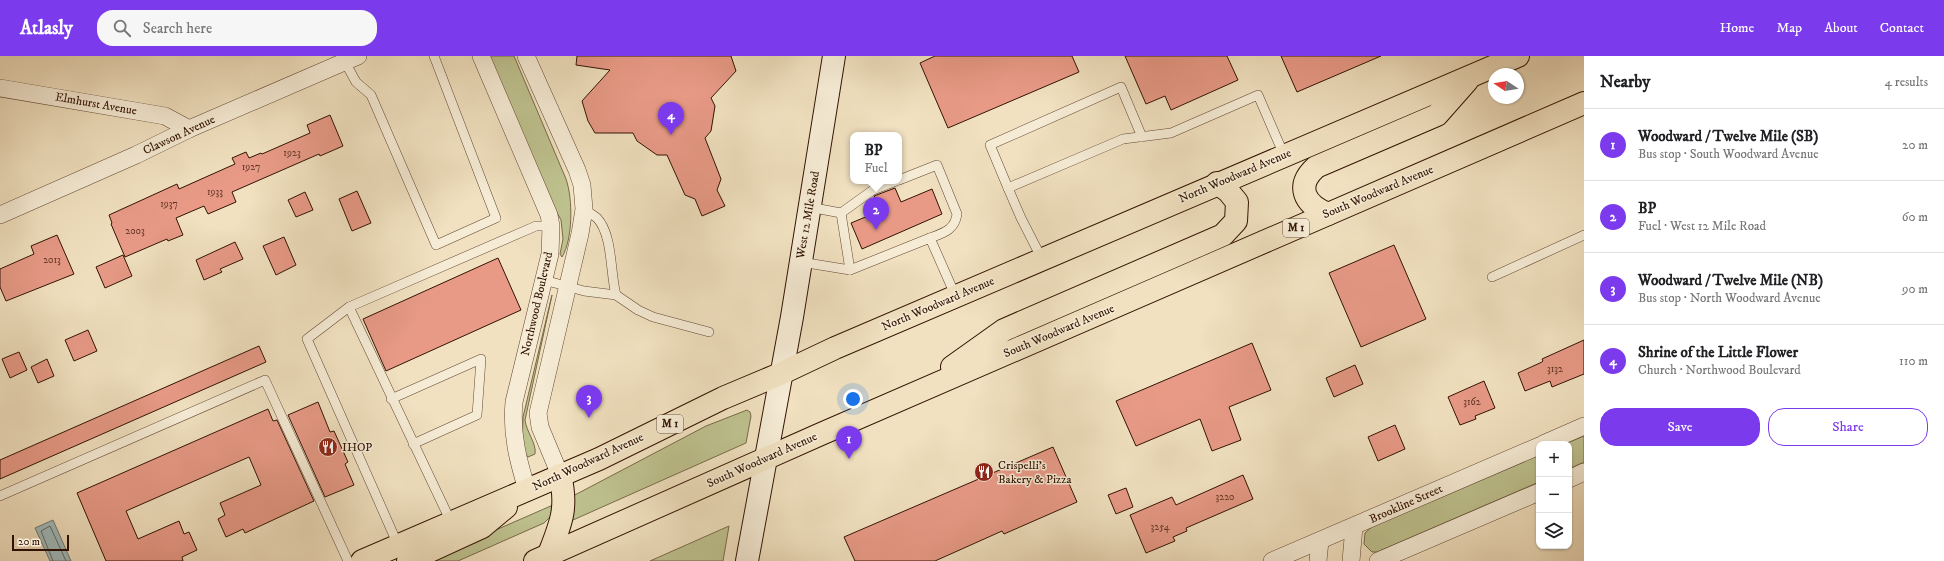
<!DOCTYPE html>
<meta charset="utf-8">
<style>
:root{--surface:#fff;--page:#f6f6f6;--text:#202124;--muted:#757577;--line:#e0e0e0;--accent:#7c3aed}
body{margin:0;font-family:"IM FELL DW Pica",serif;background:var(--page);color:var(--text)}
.controls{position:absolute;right:12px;bottom:12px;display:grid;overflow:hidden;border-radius:8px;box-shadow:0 1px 3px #0004}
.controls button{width:36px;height:36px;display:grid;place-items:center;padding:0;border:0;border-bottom:1px solid var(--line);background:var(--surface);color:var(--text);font:20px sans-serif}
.compass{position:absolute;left:1488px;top:12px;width:36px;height:36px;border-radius:50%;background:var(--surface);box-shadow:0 1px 3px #0004;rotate:282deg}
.scale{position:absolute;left:12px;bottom:10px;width:57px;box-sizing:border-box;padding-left:4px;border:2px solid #321302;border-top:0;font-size:11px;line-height:14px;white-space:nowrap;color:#321302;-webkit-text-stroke:3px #f6ecd6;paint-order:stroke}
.you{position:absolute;left:853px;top:343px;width:14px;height:14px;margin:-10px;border:3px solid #fff;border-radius:50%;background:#1a73e8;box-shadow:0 0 0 6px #1a73e833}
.badge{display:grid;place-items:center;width:26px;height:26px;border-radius:50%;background:var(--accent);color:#fff;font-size:13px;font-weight:700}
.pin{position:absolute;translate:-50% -33px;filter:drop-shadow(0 1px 2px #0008)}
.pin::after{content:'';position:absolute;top:21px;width:14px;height:12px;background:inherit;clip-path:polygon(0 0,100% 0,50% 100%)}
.popup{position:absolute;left:850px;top:76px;width:52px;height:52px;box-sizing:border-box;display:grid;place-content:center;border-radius:8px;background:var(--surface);filter:drop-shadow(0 1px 3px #0005);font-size:13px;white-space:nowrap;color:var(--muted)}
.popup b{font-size:15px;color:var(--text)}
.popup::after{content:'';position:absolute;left:50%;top:100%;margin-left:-8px;border:8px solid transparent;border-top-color:var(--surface)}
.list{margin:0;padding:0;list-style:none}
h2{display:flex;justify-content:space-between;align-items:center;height:52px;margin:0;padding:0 16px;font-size:17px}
h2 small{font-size:13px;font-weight:400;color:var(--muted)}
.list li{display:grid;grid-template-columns:26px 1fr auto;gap:12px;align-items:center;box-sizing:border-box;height:72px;padding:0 16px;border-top:1px solid var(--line)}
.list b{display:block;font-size:15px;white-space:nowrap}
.list p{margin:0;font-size:13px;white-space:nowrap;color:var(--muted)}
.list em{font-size:13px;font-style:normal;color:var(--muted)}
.actions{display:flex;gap:8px;padding:12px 16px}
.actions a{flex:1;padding:9px 0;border:1px solid var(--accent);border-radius:16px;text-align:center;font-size:14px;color:var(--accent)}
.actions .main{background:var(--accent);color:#fff}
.icon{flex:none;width:22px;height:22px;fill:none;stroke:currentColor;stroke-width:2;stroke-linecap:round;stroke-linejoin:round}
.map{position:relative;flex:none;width:1584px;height:505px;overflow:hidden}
header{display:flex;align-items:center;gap:24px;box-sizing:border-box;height:56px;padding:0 20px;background:var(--accent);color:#fff}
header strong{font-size:19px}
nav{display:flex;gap:22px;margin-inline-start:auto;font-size:14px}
.search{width:280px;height:36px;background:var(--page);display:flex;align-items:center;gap:10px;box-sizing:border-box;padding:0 14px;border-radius:16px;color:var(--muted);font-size:15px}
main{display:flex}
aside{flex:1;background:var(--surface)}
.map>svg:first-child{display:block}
</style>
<header>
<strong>Atlasly</strong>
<div class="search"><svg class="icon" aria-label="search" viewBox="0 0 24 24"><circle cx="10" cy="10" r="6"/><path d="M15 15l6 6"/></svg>Search here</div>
<nav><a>Home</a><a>Map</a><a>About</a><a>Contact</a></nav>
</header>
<main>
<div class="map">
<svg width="1584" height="505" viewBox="0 0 1584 505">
<rect width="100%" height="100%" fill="#f1e1c0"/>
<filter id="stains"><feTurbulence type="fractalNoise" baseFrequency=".005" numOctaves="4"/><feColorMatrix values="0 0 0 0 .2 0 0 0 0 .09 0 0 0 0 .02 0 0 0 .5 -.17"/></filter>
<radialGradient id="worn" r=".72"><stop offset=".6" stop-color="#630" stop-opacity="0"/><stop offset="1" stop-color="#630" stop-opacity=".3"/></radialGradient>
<g fill="#bec28f" stroke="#786a48">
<path d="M488 0H514L566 123C573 143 573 183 562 201L560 198 563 183 561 164 548 140Z"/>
<path d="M552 239 525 364C526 375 537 388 535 398L528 401 522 393 523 361Z"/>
<polygon points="747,354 750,356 751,360 746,387 573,464 570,463 571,441 706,370"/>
<polygon points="1584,380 1584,406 1569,413 1569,388 1565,388"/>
<polygon points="1539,399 1539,426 1377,496 1372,496 1364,488 1365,477 1373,470"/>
<polygon points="553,449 551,460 544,467 458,505 425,505"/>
<polygon points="729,470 723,505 650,505"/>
</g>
<polygon fill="#9fbbbd" stroke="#737872" points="53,464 71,505 50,505 35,472"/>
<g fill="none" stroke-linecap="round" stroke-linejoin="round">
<polyline stroke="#686760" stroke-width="1" points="53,505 41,475 50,470 66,505"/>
</g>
<g fill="#e89a87" stroke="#321302">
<polygon points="577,0 731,0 736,15 711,42 715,50 711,75 705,82 721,123 717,134 725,150 702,160 695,143 685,139 667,99 657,99 637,85 633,77 595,77 588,65 582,45 610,14 576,9"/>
<polygon points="935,0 1072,0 1079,16 948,72 920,7"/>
<polygon points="1125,0 1227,0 1238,24 1171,54 1165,40 1146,48"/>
<polygon points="1281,0 1381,0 1297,36"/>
<polygon points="330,59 343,90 320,100 319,98 232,136 236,146 208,158 204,150 176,162 183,179 168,185 167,183 125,201 111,168 112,167 109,159 177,128 179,133 235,108 232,102 246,96 249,102 261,97 262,98 310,77 307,69"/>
<polygon points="895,132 901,146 932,133 942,158 862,193 851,167 880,155 874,140"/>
<polygon points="357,135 371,167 352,175 339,143"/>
<polygon points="305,136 313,154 296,161 288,144"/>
<polygon points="57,179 74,218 6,245 0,231 0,213 34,198 31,190"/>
<polygon points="284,181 296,209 276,219 263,190"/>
<polygon points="235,186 243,203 220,213 222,216 204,224 196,204"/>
<polygon points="1394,189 1426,263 1361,291 1329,217"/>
<polygon points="123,199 132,220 105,232 96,211"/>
<polygon points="498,202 521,254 386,315 363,263"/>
<polygon points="88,274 97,295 74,305 65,284"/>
<polygon points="1584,284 1584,318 1552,331 1550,325 1525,335 1518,317 1542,306 1543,305 1542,303"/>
<polygon points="1252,287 1271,334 1229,351 1241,384 1212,395 1200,363 1136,390 1116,345"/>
<polygon points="259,290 266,306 0,423 0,404"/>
<polygon points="19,296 27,314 10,322 2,303"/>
<polygon points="47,303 54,320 38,327 31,311"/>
<polygon points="1355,309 1363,328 1334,341 1326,322"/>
<polygon points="1484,325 1495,352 1475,360 1476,363 1460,369 1448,341"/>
<polygon points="318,346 330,376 334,375 348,406 345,408 354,429 325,441 288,359"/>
<polygon points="268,353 273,365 277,364 314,445 245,477 243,473 226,481 218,463 225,459 220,447 261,429 249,401 126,455 138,483 179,465 184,478 189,476 197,494 182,501 183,505 106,505 77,437"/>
<polygon points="1395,369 1405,393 1378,405 1368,381"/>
<polygon points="1053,391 1077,446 1004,478 1002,475 935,505 855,505 844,481"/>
<polygon points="1243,419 1253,443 1186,472 1187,475 1173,481 1175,485 1146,497 1130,459 1172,441 1176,449"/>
<polygon points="1126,432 1133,451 1116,458 1108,439"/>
</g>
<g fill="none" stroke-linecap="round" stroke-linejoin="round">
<defs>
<g id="lane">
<polyline points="345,6 356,26 371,39 436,189 496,162 434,0"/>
<path d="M899 124 937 109 957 158C955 174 943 177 930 182"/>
<polyline points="1008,132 990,89 1121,31 1142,81"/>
<polyline points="809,151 841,157 850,214"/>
<path d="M584 153C588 156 593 159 597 162 613 179 610 217 616 239"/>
<polyline points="841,157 873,134 896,125"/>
<polyline points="1042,203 1021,162 1008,132 1123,83 1171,77 1258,39 1284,99"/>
<polyline points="801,206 850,214 930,182 956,241"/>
<polyline points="1492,221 1584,179"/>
<polyline points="544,224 584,235 616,239 638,254 653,261 709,276"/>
<polyline points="349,251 307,283 398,489"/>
<polyline points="391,343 481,303 477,359 413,388"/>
<polyline points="0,440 265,324 348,505"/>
<polyline points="451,466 349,251 536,170 551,170"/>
</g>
<g id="street">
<path d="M481 0 549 159 551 170 550 198 514 346C511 378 518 404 527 434"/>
<polyline points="526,0 577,114 582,129 584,153 580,178 538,357 540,371 560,419"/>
<polyline points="0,32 165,60 189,73"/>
<polyline points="0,159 136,99 189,73 358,0"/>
<polyline points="1543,388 1584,370"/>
<polyline points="1569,423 1584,416"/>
<polyline points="1272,505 1539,390"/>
<polyline points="1318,505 1320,485"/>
<polyline points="1351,505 1354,471"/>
<polyline points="1378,505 1539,436"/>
</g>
<polyline id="secondary" points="747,505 792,261 834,0"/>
<g id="primary">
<path d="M1328 158C1304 148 1295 130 1316 111L1437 59 1467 25"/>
<polyline points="952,311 1004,274 1223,179 1236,165 1237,146 1228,135 1217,127"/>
<path d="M549 498C561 467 568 452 560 419"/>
<polyline points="362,505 599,403 723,342 780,318 835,292 1518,0"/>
<polyline points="408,505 482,471 506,451"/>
<polyline points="535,505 821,378 1584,47"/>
</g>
</defs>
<use href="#lane" stroke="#624632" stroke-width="10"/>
<use href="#street" stroke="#624632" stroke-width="18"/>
<use href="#secondary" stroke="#321302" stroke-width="24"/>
<use href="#primary" stroke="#321302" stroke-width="24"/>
<use href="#lane" stroke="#f6ecd6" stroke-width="9"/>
<use href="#street" stroke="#f6ecd6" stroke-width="17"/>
<use href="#secondary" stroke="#f6ecd6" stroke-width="22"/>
<use href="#primary" stroke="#f1e1c0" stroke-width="22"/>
</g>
<defs>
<symbol id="restaurant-disc" viewBox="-11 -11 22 22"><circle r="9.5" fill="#8f2418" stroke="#f6ecd6"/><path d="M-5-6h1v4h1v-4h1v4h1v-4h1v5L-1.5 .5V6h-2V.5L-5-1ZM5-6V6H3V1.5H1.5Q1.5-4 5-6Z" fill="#fff"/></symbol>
</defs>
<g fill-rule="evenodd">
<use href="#restaurant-disc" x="317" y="380" width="22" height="22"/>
<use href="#restaurant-disc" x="973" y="405" width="22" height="22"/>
</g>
<g text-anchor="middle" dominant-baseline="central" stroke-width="3" stroke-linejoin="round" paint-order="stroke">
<g font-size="10" fill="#603523">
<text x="292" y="97">1923</text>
<text x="251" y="111">1927</text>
<text x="215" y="136">1933</text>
<text x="169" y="148">1937</text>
<text x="135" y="175">2003</text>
<text x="52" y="204">2013</text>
<text x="1555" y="313">3132</text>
<text x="1472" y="346">3162</text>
<text x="1225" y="441">3220</text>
<text x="1160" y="471">3254</text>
</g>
<g fill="#f6ecd6" stroke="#6d5442" stroke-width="1">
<rect x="1283" y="163" width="26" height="18" rx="3"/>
<rect x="657" y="359" width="26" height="18" rx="3"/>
</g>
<g font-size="11" font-weight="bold" fill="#321302">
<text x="1296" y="172">M 1</text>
<text x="670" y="368">M 1</text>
</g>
<g font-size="12" fill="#321302" stroke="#f6ecd6">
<text transform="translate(96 48) rotate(10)">Elmhurst Avenue</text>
<text transform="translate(179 79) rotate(-25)">Clawson Avenue</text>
<text transform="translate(1235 120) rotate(-23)">North Woodward Avenue</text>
<text transform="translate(1378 136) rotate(-23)">South Woodward Avenue</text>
<text transform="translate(808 159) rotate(-80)">West 12 Mile Road</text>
<text transform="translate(537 248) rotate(-77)">Northwood Boulevard</text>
<text transform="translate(938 248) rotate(-23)">North Woodward Avenue</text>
<text transform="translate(1059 275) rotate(-23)">South Woodward Avenue</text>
<text transform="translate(762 404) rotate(-24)">South Woodward Avenue</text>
<text transform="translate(588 406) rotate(-25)">North Woodward Avenue</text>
<text transform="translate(1406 448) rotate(-24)">Brookline Street</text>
</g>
<g font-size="12" fill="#321302" stroke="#f6ecd6" text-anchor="start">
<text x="342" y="391">IHOP</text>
<text x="998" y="409">Crispelli’s<tspan x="998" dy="14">Bakery &amp; Pizza</tspan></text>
</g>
</g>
<rect width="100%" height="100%" filter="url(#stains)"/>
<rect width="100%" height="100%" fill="url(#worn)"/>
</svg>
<div class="controls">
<button>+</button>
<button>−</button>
<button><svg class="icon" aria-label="layers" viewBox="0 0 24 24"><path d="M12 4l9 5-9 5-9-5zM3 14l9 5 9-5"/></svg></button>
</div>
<svg class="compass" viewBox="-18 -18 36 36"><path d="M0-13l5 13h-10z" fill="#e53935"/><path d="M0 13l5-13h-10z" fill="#757577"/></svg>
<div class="scale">20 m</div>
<div class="you"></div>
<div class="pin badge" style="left:849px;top:403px">1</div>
<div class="pin badge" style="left:876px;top:174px">2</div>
<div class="popup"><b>BP</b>Fuel</div>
<div class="pin badge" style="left:589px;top:362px">3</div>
<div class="pin badge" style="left:671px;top:79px">4</div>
</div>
<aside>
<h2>Nearby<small>4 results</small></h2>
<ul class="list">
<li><span class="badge">1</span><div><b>Woodward / Twelve Mile (SB)</b><p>Bus stop · South Woodward Avenue</p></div><em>20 m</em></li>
<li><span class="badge">2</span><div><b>BP</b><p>Fuel · West 12 Mile Road</p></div><em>60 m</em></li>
<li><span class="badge">3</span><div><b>Woodward / Twelve Mile (NB)</b><p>Bus stop · North Woodward Avenue</p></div><em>90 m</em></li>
<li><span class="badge">4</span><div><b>Shrine of the Little Flower</b><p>Church · Northwood Boulevard</p></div><em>110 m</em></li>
</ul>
<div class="actions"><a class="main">Save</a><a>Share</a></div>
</aside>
</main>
